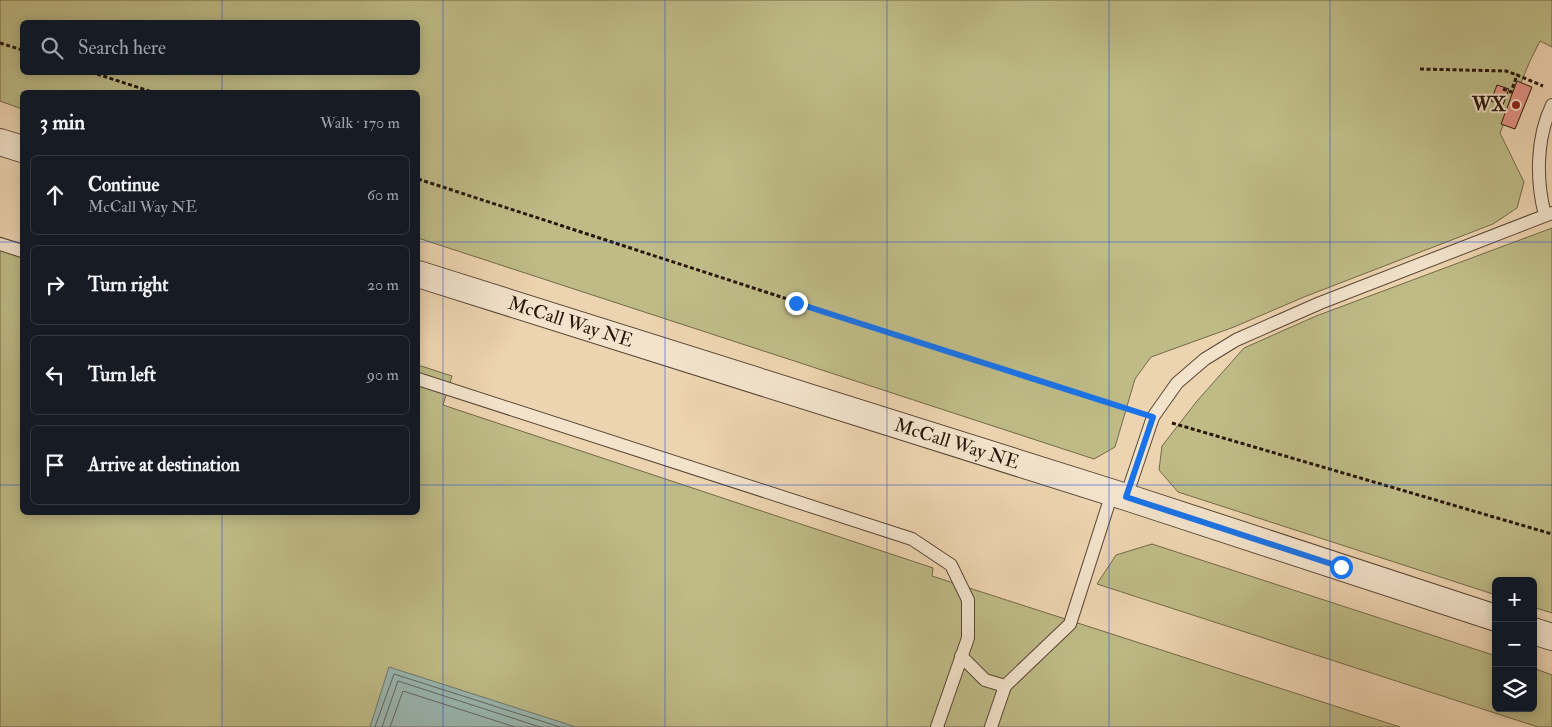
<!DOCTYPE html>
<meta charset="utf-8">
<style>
:root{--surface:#171b24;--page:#242831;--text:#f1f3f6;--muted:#9ea1a6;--line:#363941}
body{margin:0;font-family:"IM FELL Double Pica",serif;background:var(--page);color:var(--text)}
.controls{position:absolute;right:15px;bottom:15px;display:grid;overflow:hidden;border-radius:8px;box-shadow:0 2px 12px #0003}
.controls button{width:45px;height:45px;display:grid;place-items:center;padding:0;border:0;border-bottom:1px solid var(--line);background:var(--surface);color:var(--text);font:25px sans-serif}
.stop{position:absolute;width:15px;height:15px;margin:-11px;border:4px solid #1a73e8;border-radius:50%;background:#fff}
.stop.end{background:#1a73e8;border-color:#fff;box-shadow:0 1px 5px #0008}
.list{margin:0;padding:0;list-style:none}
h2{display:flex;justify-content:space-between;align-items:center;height:65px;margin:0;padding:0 20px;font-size:21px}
h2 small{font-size:16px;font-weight:400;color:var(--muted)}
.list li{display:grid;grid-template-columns:32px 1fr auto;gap:15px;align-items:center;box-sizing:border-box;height:80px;margin:0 10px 10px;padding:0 10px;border:1px solid var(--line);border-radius:8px}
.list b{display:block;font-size:19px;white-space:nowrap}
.list p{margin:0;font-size:16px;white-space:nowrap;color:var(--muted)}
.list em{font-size:16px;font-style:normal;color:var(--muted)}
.icon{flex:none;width:28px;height:28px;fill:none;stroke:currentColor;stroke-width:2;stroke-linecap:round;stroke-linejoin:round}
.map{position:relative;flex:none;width:1552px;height:727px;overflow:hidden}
.search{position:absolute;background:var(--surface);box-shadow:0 2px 12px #0003;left:20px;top:20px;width:400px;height:55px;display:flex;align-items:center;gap:12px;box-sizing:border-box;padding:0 18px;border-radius:8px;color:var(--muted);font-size:19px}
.panel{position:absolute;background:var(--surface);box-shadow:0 2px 12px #0003;left:20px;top:90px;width:400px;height:425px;border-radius:8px}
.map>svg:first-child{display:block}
</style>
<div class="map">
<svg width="1552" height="727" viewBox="0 0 1552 727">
<rect width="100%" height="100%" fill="#edd4b0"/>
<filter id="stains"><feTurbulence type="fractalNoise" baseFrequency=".004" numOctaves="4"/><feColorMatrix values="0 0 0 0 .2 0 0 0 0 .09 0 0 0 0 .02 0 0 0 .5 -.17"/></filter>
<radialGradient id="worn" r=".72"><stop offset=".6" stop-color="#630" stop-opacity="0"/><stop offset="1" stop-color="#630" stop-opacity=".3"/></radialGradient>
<g fill="#bebb87" stroke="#746848" fill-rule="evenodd">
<path d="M0 0H1552V47L1540 41 1530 61 1500 133 1524 182 1517 208 1493 224 1304 297 1234 327 1151 357 1135 379 1115 447 1094 459 418 238V92H22V109L0 101ZM22 22H418V72H22Z"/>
<polygon points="1552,228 1552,613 1533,607 1533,581 1496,581 1496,595 1178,492 1159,470 1162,446 1197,401 1244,348 1316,316"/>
<polygon points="0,237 22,244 22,512 418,512 418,365 452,376 443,405 933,568 932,576 1400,727 0,727"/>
<polygon points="1152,544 1496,656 1496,708 1533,708 1533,668 1552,675 1552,727 1538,727 1097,584 1116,555"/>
</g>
<polygon fill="#9ab7b1" stroke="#6d776e" points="389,667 576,727 370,727"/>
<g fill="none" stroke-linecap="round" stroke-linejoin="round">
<g stroke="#62665e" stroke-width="1">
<polyline points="375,727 394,674 560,727"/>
<polyline points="382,727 398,681 540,727"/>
<polyline points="390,727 403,691 515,727"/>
</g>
</g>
<g fill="#e59387" stroke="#29160a">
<polygon points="1517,81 1532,87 1515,129 1501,124"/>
<polygon points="1497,85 1509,89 1503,105 1491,101"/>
</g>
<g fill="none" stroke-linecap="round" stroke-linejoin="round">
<defs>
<g id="lane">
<path d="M1545 215C1536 181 1536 138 1552 105"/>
<polyline points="0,244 22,251"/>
<polyline points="418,379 912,539 951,565 968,600 968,638 937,727"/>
<polyline points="1126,497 1153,417 1177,383 1205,359 1236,340 1320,303 1552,213"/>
<polyline points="961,656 985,680 1005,686"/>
<polyline points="991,727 1005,686 1070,624 1112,493"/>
</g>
<g id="street">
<polyline points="0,142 22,149"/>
<path id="s1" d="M418 274 1126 497 1496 618"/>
<polyline points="1533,631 1552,637"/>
</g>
</defs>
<use href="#lane" stroke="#5a4634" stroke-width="14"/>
<use href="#street" stroke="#5a4634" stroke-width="28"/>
<g stroke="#29160a" stroke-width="3" stroke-dasharray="4 2.5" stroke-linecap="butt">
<polyline points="0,43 22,50"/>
<polyline points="1420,69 1506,71 1517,75"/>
<polyline points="91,72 152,92"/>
<polyline points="1503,89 1511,92 1517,75 1543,86"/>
<polyline points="418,179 1135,412"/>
<polyline points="1172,423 1552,534"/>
</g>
<use href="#lane" stroke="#f3e3cc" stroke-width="12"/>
<use href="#street" stroke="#f3e3cc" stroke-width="26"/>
</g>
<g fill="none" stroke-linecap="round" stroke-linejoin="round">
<polyline stroke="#1a73e8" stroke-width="6" points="796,303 1153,417 1126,497 1341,567"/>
</g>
<path fill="none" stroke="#1d4ed8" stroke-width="1" stroke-opacity="0.55" d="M222 0V22M443 0V727M665 0V727M887 0V727M1109 0V727M1330 0V727M222 72V92M0 242H22M418 242H1552M0 485H22M418 485H1552M222 512V727"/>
<circle fill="#8f2418" stroke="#f3e3cc" stroke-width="2" cx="1516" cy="105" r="5"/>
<g text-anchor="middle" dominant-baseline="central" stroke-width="4" stroke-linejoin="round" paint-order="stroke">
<g font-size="19" font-weight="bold" fill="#29160a" stroke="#f3e3cc" text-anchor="end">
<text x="1506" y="105">WX</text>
</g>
<g font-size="19" fill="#29160a" stroke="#f3e3cc">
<text stroke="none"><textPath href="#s1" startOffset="160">McCall Way NE</textPath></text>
<text stroke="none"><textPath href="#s1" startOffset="565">McCall Way NE</textPath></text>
</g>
</g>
<rect width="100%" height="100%" filter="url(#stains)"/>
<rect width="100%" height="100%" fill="url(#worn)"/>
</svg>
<div class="controls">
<button>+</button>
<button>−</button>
<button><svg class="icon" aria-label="layers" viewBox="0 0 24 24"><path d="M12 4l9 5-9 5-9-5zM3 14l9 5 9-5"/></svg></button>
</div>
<div class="stop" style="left:1341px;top:567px"></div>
<div class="stop end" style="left:796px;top:303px"></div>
<div class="search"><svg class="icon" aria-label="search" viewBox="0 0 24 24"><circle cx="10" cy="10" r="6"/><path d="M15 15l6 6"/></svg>Search here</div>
<section class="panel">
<h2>3 min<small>Walk · 170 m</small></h2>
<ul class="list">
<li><svg class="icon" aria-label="ahead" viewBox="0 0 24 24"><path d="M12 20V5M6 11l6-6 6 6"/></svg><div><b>Continue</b><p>McCall Way NE</p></div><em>60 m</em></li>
<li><svg class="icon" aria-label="right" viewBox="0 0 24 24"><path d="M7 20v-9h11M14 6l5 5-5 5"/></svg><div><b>Turn right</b></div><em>20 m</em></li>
<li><svg class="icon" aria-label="left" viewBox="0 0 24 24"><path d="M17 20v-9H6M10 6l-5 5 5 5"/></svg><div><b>Turn left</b></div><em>90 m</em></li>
<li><svg class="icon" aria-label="arrive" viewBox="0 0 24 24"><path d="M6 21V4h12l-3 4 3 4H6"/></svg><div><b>Arrive at destination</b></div></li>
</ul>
</section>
</div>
